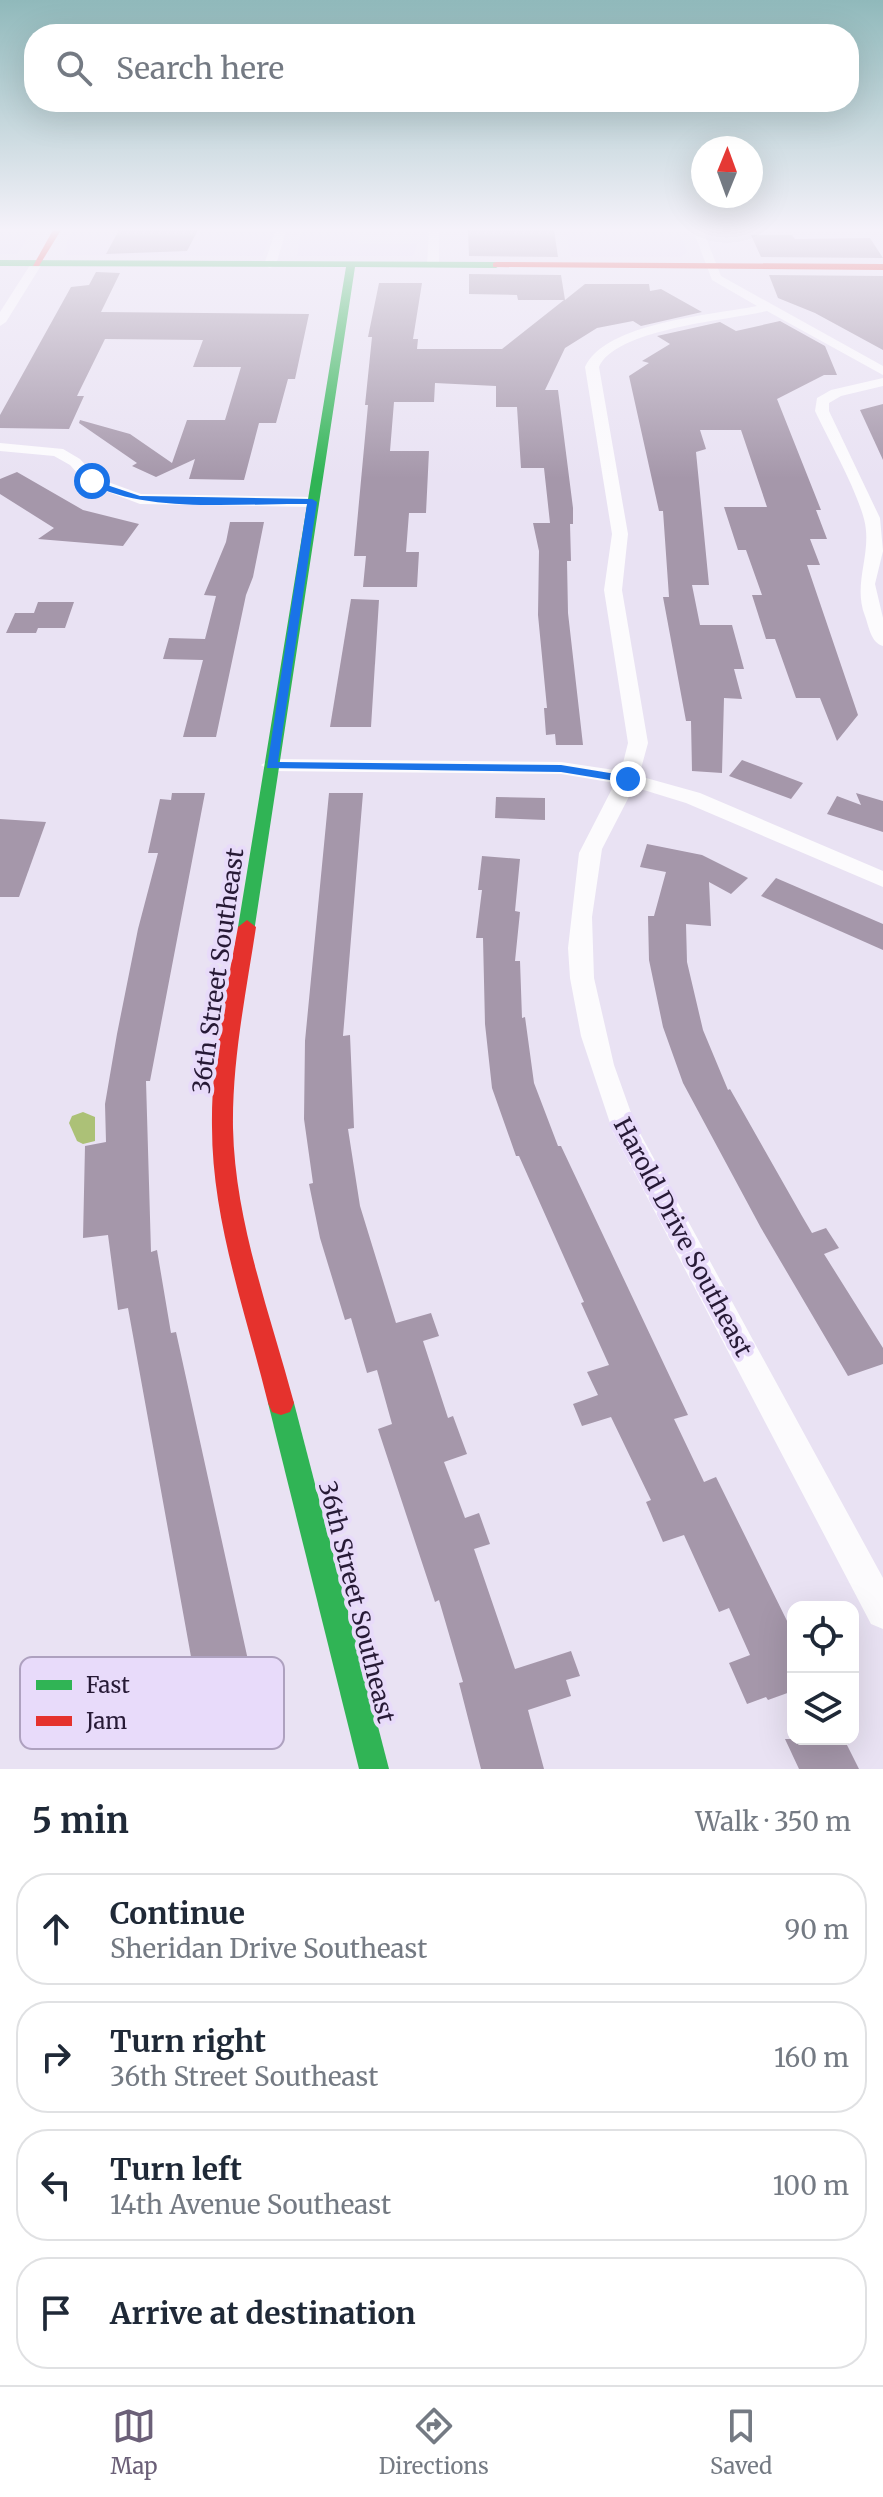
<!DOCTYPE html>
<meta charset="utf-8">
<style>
:root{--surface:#fff;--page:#f2f2f3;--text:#1f2937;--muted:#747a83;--line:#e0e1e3;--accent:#6b6078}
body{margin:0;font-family:Merriweather,serif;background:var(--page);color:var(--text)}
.controls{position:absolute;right:24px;bottom:24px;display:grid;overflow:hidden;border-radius:16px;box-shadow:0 8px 32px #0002}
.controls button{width:72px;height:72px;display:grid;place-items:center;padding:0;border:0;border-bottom:2px solid var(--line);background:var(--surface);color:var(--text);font:40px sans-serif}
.compass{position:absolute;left:691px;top:136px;width:72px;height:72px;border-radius:50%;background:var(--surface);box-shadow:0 8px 32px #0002;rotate:1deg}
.stop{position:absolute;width:24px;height:24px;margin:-18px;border:6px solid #1a73e8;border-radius:50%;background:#fff}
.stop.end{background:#1a73e8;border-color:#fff;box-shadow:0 2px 8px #0008}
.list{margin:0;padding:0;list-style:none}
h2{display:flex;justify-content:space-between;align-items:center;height:104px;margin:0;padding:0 32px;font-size:34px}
h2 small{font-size:26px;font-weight:400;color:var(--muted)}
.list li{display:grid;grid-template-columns:52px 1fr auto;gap:24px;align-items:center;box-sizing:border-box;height:112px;margin:0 16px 16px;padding:0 16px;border:2px solid var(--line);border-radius:32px}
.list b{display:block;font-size:30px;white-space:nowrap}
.list p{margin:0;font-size:26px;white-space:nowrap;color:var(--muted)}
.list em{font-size:26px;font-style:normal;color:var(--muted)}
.icon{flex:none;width:44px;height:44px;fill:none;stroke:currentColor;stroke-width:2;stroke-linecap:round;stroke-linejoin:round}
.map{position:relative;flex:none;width:883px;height:1769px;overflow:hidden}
.search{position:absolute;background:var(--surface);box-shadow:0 8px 32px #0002;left:24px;right:24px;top:24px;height:88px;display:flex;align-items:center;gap:20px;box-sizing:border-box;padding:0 28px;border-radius:32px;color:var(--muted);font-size:30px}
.sheet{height:616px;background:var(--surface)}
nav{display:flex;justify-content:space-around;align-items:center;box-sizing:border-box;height:112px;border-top:2px solid var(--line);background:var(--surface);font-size:22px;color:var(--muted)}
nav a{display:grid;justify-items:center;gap:4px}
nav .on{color:var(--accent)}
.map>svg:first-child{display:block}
</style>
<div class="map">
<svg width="883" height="1769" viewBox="0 0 883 1769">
<rect width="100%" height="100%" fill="#e9e2f3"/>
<g fill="#e5daf5">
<polygon points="0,230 33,230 17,254 0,254"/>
<polygon points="73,230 208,230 273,232 262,256 66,255 67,240"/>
<polygon points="301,230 360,230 358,244 417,244 413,256 297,256"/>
<polygon points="566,230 679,230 687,252 681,257 571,257"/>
</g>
<polygon fill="#acc177" points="83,1112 95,1117 95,1141 83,1144 77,1141 69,1123 72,1116"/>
<g fill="#a597aa">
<polygon points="119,230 198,230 187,251 106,254"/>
<polygon points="468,230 554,230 558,257 469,256"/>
<polygon points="751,235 792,235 795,239 870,238 883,258 761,257"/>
<polygon points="96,272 120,273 101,312 309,314 295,379 288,379 276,423 259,423 244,480 189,479 195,459 156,477 132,466 137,463 79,423 80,420 130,434 172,463 187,420 225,420 241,367 193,367 203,340 105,339 77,396 84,396 69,429 0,428 0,415 71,287 89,285"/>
<polygon points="469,274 561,275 565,300 585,284 649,284 650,291 661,289 702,312 641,326 633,321 597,328 565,348 545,390 558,390 573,508 573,524 570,524 571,561 567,561 568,613 583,745 556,745 555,734 546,735 544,708 547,708 538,615 539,551 533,523 550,523 544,468 521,468 517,407 496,407 496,386 435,383 434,402 394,402 390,451 429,451 426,513 409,513 406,552 419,552 417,587 363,587 366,556 354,556 368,405 365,405 372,337 368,337 379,283 422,283 413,339 418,339 417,349 502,349 564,300 518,300 517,295 469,294"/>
<polygon points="769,275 883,276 883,350 815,313 778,298"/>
<polygon points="780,321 825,346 837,375 824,375 777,399 821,510 816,510 827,539 810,539 820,565 807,565 858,715 837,741 820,698 796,698 775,639 766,639 752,595 762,595 746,550 738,550 724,507 767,507 741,430 700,430 706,449 696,452 709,585 692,585 700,625 732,625 744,669 734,669 742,699 724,698 722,773 692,771 691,721 686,721 663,597 669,597 663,511 659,511 629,376 649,363 642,361 670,344 657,336 720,322 736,331"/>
<polygon points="883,404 883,460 860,410"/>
<polygon points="17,472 83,510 139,524 123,546 38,539 54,528 0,494 0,479"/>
<polygon points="230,522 264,522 253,577 246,595 216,737 183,737 203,660 163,659 169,638 205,639 216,596 204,595 226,542"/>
<polygon points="351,599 379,600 371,727 330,727"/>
<polygon points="38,602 74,602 65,628 38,628 36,633 6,633 15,613 34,613"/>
<polygon points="742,760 803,783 791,799 729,776"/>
<polygon points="172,793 205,793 150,1081 146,1081 151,1252 157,1250 171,1333 176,1332 255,1692 201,1712 128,1308 118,1310 108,1235 83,1238 85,1146 106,1142 105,1104 117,1034 138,929 158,853 148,853 160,799 171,800"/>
<polygon points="329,793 363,793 343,1036 350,1035 354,1128 348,1129 360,1206 396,1323 431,1313 439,1336 423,1341 448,1418 453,1416 467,1454 444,1462 465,1518 479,1513 490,1544 474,1549 515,1669 571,1651 580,1676 566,1680 571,1696 528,1710 544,1769 481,1769 459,1683 463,1682 439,1600 435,1602 378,1429 392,1424 377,1370 367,1373 351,1318 345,1320 320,1238 309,1184 313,1183 304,1119 305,1041"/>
<polygon points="856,793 883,801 883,832 827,814 837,796 861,805"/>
<polygon points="496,797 545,798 545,820 495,818"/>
<polygon points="0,819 46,822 19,897 0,897"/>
<polygon points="647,844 702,855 748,878 731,894 709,882 711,926 686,924 687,962 703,1030 728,1090 730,1089 802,1216 812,1233 826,1228 839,1248 824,1254 883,1348 883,1364 848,1376 761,1228 683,1083 663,1027 649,960 648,916 654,916 666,872 640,867"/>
<polygon points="482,856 520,859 515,911 520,912 515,961 520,961 522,1018 525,1017 534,1083 558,1146 561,1146 688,1415 674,1419 704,1482 716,1477 793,1633 793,1691 768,1700 766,1697 747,1704 729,1663 750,1655 729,1608 719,1612 684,1535 663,1542 646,1502 651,1500 611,1417 582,1426 573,1404 598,1395 587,1372 609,1365 581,1303 584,1302 519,1156 516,1156 492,1088 485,1024 483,938 476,938 482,890 478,890"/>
<polygon points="776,878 883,924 883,950 761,896"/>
<polygon points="785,1739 844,1739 859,1769 799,1769"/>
</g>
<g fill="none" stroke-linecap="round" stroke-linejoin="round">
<g fill="#fcfbfd" fill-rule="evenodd">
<polygon points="276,230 286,230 276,265 270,268 264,265"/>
<polygon points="429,230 439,230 439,265 433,268 427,265"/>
<path d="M693 230H703L721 276 883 366V375L767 311C728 320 615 329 599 367L628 534 622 590 648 743 639 776 700 793 883 871V887L686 803 634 787 602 849 592 917 594 978 614 1065 635 1124 883 1578V1629L871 1624 613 1132 581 1036 570 978 568 948 579 853 615 783 561 774 271 771 261 765 271 759 561 762 621 771 628 743 604 590 612 534 585 367C606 322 713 315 757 306L712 280Z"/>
<polygon points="32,262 42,264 6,322 0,326 0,312"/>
<path d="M883 378V386L841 396 829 403V411L880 518 883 551 875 584 883 618V646C871 643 869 627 865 616 852 583 873 553 864 519 855 486 830 443 815 411L817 398 831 390Z"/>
<polygon points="0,443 63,449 80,459 97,478 141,494 312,497 320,502 312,507 140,504 87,484 70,465 54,456 0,451"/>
</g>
<g fill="#30b455" fill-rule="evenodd">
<polygon points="0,260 496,262 501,265 496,268 355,267 254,932 240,932 238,927 346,267 0,266"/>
<polygon points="281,1391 290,1394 294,1403 389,1769 359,1769 268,1403 272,1394"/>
</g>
<g fill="#e5322d" fill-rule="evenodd">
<polygon points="53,230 61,230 39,266 33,266"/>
<polygon points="496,262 883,264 883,270 493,267 493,263"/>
<path d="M247 920 256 927C246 993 232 1060 233 1128 235 1222 270 1313 294 1403L290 1412 281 1415 272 1412 268 1403C246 1313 212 1221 212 1127 211 1060 226 993 238 927Z"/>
</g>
</g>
<linearGradient id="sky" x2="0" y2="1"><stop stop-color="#90b9bb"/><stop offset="0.48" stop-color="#f5f2fa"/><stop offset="1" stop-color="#f5f2fa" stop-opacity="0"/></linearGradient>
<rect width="883" height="478" fill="url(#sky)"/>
<path fill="#1a73e8" d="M89 479 140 496 312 499 317 502 278 762 561 765 628 776 634 779 628 783 561 772 267 768 307 504C242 503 146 514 89 483Z"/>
<g text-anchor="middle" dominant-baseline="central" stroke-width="8" stroke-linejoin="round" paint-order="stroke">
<g font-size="24" fill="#271a36" stroke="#e8dbfa">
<text transform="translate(218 971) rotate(-82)">36th Street Southeast</text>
<text transform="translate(683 1237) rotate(62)">Harold Drive Southeast</text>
<text transform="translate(357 1602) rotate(76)">36th Street Southeast</text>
</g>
</g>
<rect x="20" y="1657" width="264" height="92" rx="12" fill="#e8dbfa" stroke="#aea1bf" stroke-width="2"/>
<rect x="36" y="1680" width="36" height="10" fill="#30b455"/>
<rect x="36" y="1716" width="36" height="10" fill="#e5322d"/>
<g font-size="22" fill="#271a36">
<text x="86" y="1693">Fast</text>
<text x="86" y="1729">Jam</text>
</g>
</svg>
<div class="controls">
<button><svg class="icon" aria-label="locate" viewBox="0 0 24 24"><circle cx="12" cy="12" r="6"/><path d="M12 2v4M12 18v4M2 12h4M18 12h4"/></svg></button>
<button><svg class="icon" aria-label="layers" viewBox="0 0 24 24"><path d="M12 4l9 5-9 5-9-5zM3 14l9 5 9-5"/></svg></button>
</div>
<svg class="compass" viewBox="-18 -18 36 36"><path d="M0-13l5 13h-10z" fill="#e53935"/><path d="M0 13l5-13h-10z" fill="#747a83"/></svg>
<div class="stop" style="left:92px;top:481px"></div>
<div class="stop end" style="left:628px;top:779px"></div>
<div class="search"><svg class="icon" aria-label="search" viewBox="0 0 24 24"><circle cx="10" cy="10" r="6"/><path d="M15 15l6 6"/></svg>Search here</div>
</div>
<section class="sheet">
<h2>5 min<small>Walk · 350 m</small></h2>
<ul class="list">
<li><svg class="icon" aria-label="ahead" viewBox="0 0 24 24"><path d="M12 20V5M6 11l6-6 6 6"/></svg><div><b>Continue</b><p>Sheridan Drive Southeast</p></div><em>90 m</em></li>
<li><svg class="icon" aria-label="right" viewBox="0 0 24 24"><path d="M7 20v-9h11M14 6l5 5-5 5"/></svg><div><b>Turn right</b><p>36th Street Southeast</p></div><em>160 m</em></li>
<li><svg class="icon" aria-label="left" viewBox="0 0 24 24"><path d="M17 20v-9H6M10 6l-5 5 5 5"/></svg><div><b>Turn left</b><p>14th Avenue Southeast</p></div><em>100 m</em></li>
<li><svg class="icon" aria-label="arrive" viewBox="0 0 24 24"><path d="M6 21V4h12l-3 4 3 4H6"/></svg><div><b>Arrive at destination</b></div></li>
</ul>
</section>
<nav>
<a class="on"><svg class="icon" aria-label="map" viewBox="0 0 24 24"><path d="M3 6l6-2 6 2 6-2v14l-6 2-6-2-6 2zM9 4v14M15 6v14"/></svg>Map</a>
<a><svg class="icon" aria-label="directions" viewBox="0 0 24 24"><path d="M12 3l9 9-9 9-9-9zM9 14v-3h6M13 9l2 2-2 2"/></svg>Directions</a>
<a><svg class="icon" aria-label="saved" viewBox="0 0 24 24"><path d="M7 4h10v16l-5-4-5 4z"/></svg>Saved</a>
</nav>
